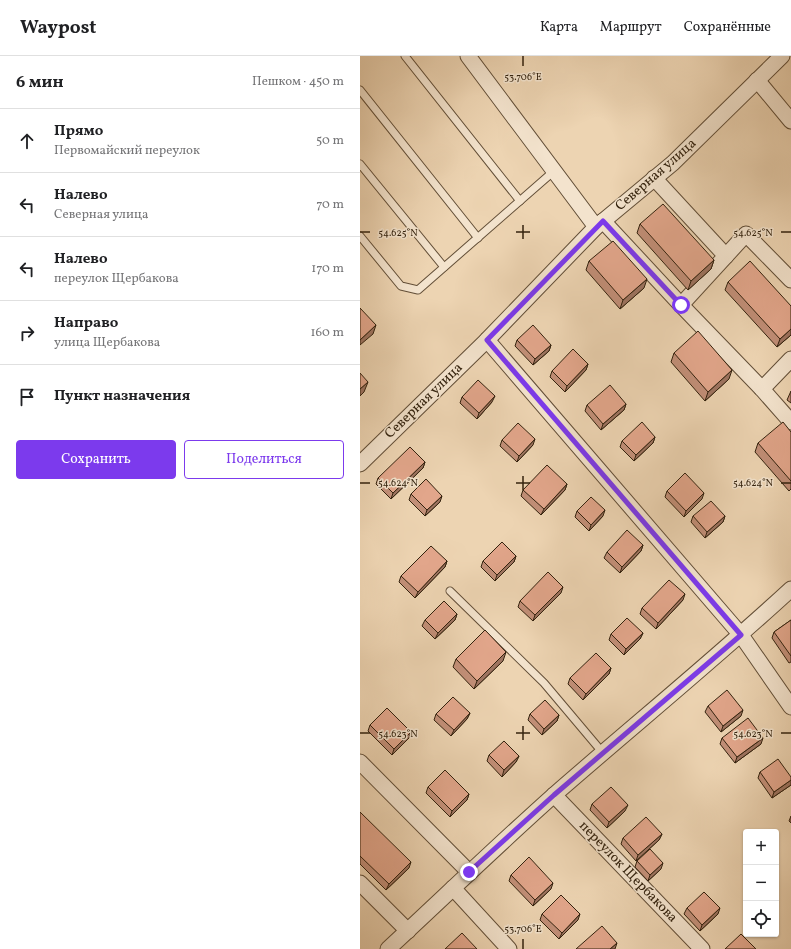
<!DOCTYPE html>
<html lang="ru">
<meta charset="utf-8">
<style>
:root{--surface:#fff;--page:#f2f2f2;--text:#202124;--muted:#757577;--line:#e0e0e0;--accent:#7c3aed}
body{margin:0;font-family:Vollkorn,serif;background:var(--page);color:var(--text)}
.controls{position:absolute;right:12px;bottom:12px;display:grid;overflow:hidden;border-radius:4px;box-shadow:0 1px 3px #0004}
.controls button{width:36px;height:36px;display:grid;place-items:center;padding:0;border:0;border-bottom:1px solid var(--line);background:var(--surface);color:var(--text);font:20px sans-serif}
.stop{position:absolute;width:12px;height:12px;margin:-9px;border:3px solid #7c3aed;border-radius:50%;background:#fff}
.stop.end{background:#7c3aed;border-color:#fff;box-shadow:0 1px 4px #0008}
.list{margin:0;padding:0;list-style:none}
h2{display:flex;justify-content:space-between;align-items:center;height:52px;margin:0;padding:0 16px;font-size:17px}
h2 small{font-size:13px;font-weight:400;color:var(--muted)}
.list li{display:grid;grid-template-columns:26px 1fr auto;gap:12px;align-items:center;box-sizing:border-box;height:64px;padding:0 16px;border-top:1px solid var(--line)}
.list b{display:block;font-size:15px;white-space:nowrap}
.list p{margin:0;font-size:13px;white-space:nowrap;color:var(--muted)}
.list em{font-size:13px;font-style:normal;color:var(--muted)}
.actions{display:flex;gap:8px;padding:12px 16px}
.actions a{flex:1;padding:9px 0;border:1px solid var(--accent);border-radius:4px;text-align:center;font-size:14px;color:var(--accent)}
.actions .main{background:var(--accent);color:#fff}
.icon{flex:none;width:22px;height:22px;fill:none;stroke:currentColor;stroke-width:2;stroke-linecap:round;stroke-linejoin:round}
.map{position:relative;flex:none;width:431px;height:893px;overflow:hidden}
header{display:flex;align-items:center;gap:24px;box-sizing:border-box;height:56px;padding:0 20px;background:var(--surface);border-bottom:1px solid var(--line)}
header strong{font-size:19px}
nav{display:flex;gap:22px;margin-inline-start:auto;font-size:14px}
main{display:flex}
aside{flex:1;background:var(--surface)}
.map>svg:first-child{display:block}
</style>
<header>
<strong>Waypost</strong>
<nav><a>Карта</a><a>Маршрут</a><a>Сохранённые</a></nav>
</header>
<main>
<aside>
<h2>6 мин<small>Пешком · 450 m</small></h2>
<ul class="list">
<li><svg class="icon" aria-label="ahead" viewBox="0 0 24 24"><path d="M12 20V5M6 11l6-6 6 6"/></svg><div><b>Прямо</b><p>Первомайский переулок</p></div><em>50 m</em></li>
<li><svg class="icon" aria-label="left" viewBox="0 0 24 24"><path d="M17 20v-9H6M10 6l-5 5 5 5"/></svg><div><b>Налево</b><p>Северная улица</p></div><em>70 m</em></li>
<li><svg class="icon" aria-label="left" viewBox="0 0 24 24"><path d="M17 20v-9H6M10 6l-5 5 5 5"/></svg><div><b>Налево</b><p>переулок Щербакова</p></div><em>170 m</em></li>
<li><svg class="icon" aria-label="right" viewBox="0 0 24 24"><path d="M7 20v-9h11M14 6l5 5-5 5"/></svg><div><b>Направо</b><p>улица Щербакова</p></div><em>160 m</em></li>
<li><svg class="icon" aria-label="arrive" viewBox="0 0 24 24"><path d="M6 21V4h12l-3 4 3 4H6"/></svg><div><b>Пункт назначения</b></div></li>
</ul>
<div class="actions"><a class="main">Сохранить</a><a>Поделиться</a></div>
</aside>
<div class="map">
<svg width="431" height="893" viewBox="0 0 431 893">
<rect width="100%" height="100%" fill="#edd4b2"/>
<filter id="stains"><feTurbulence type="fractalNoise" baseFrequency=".005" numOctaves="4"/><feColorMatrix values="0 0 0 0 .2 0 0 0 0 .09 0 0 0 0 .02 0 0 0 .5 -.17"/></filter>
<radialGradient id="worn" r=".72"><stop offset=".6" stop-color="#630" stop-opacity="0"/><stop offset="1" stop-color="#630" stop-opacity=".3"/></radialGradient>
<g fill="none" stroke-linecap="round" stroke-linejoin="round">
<defs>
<g id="lane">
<polyline points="45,0 160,145"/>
<polyline points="0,34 118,182"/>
<polyline points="0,108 84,211"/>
<polyline points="0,180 41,230 58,234 194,115"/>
<polyline points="90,535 184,627 243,697"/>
</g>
<g id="street">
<polyline points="108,0 236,171"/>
<polyline points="397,24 431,65"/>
<polyline points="294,122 366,200"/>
<polyline points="243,165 321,249 402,333 431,366"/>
<polyline points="321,249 386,178 431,224"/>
<polyline points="127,284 381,579 431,651"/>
<polyline points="402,333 431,303"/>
<polyline points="0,408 127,284 236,171 313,107 422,0"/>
<polyline points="0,706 109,816"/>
<polyline points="194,739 342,893"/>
<polyline points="0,827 48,875"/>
<polyline points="93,832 149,893"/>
<path d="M28 893C83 842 138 789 194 739 273 670 354 604 431 533"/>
</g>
</defs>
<use href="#lane" stroke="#624e37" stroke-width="9"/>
<use href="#street" stroke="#624e37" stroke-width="17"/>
<use href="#lane" stroke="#f3e3cd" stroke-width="7"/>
<use href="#street" stroke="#f3e3cd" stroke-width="15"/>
</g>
<g fill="#c28f78" stroke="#33220e">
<polygon points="280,168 354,204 351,213 328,234 277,177"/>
<polygon points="229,205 284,232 260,253 226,214"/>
<polygon points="368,226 431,250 431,279 417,291 365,234"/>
<polygon points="157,284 191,289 189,295 173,309 155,290"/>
<polygon points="314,297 369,323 345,345 311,306"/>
<polygon points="228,308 226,314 205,336 190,321 192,315"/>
<polygon points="431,335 431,347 427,344"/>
<polygon points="102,341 132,346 117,363 100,347"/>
<polygon points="266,348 264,354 241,374 225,355 227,349"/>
<polygon points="431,376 431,433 429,435 395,396 398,387"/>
<polygon points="295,381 293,387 274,405 260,391 262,385"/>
<polygon points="142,384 173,389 157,406 140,390"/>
<polygon points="65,406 63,412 31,443 16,428 18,422"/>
<polygon points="207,428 205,434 181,459 161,440 163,434"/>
<polygon points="307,435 342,443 324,461 305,441"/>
<polygon points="51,438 80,446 65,460 49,444"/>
<polygon points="217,455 243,460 229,475 215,461"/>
<polygon points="333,460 365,460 363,466 345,482 331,466"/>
<polygon points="283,489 281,495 260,517 244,502 247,496"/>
<polygon points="156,500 154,506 135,525 121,511 123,505"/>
<polygon points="87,505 85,511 55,542 39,526 41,520"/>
<polygon points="201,537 173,565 158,551 160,545"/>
<polygon points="323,544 296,573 280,558 282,552"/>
<polygon points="97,558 95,564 75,583 62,570 65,564"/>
<polygon points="431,564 431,606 429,607 412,582 414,576"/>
<polygon points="283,577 280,583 264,599 249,584 251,578"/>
<polygon points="96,603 143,605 114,633 93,611"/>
<polygon points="251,612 249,618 223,644 208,628 210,622"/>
<polygon points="348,650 381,660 361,676 345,656"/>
<polygon points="110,657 107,663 91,680 74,664 76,658"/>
<polygon points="170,658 199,659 197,665 182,679 168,664"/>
<polygon points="10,669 51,676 49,682 32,699 8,675"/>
<polygon points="362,682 401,688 375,707 360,688"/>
<polygon points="129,699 159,700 156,706 142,721 127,705"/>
<polygon points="400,716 431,721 431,729 412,742 398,722"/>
<polygon points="68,731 109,738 107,744 90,761 66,737"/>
<polygon points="232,748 265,755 247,772 230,754"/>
<polygon points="0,756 49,812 26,834 0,808"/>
<polygon points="431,760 431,767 429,765"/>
<polygon points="302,778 299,784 276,805 261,788 263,782"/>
<polygon points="277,805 301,813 288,825 275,811"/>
<polygon points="151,819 191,833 173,850 149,825"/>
<polygon points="327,852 358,858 340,875 324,858"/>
<polygon points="182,858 218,864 199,883 180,864"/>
</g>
<g fill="#9e7461" stroke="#33220e">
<polygon points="354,204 351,213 328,234 331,225"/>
<polygon points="287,223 284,232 260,253 263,244"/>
<polygon points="16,269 13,278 0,289 0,284"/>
<polygon points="431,273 431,279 417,291 420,283"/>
<polygon points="191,289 189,295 173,309 175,303"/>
<polygon points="228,308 226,314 205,336 207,330"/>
<polygon points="372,314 369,323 345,345 348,336"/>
<polygon points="8,326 4,336 0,340 0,333"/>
<polygon points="135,340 132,346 117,363 119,357"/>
<polygon points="266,348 264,354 241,374 243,368"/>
<polygon points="295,381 293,387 274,405 276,399"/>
<polygon points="175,383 173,389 157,406 159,400"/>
<polygon points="65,406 63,412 31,443 33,437"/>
<polygon points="207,428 205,434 181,459 184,453"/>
<polygon points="344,437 342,443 324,461 326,455"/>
<polygon points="82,440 80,446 65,460 67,454"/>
<polygon points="245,454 243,460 229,475 231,469"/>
<polygon points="365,460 363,466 345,482 347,476"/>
<polygon points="283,489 281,495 260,517 262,511"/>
<polygon points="156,500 154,506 135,525 137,519"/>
<polygon points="87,505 85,511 55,542 58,536"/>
<polygon points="203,531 201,537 173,565 175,559"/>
<polygon points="325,538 323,544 296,573 298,567"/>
<polygon points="97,558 95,564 75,583 78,577"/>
<polygon points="283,577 280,583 264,599 266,593"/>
<polygon points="146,596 143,605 114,633 117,625"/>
<polygon points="251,612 249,618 223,644 226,638"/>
<polygon points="383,654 381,660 361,676 363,670"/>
<polygon points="110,657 107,663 91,680 94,674"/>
<polygon points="199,659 197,665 182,679 184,673"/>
<polygon points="51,676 49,682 32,699 34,693"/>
<polygon points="403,682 401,688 375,707 377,701"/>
<polygon points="159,700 156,706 142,721 144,714"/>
<polygon points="431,724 431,729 412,742 414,736"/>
<polygon points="109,738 107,744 90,761 92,755"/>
<polygon points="268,749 265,755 247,772 249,766"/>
<polygon points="302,778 299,784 276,805 278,799"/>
<polygon points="51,806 49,812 26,834 29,828"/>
<polygon points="303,807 301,813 288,825 290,819"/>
<polygon points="193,827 191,833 173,850 175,844"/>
<polygon points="360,852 358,858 340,875 342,869"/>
<polygon points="220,858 218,864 199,883 202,877"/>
<polygon points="257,887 255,893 250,893"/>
</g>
<g fill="#e2a68b" stroke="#33220e">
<polygon points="303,148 354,204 331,225 280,168"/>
<polygon points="253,185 287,223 263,244 229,205"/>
<polygon points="390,205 431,250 431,273 420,283 368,226"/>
<polygon points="0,252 16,269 0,284"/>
<polygon points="173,269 191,289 175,303 157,284"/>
<polygon points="338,275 372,314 348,336 314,297"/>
<polygon points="213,293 228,308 207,330 192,315"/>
<polygon points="0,317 8,326 0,333"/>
<polygon points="118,324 135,340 119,357 102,341"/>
<polygon points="250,329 266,348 243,368 227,349"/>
<polygon points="282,366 295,381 276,399 262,385"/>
<polygon points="423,366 431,376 431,425 398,387"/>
<polygon points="158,367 175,383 159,400 142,384"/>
<polygon points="50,391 65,406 33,437 18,422"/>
<polygon points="187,409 207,428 184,453 163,434"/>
<polygon points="325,417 344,437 326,455 307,435"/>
<polygon points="66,423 82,440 67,454 51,438"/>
<polygon points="231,441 245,454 231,469 217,455"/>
<polygon points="351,445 365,460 347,476 333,460"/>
<polygon points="267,474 283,489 262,511 247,496"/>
<polygon points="142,486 156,500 137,519 123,505"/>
<polygon points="71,490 87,505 58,536 41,520"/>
<polygon points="188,516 203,531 175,559 160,545"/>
<polygon points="309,524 325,538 298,567 282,552"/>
<polygon points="84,545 97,558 78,577 65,564"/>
<polygon points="267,562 283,577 266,593 251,578"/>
<polygon points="431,564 431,600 414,576"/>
<polygon points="125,574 146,596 117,625 96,603"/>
<polygon points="236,597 251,612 226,638 210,622"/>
<polygon points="367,634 383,654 363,670 348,650"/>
<polygon points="93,641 110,657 94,674 76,658"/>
<polygon points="185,644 199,659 184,673 170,658"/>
<polygon points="27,652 51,676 34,693 10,669"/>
<polygon points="388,662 403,682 377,701 362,682"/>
<polygon points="144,685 159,700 144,714 129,699"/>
<polygon points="418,703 431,721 431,724 414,736 400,716"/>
<polygon points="85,714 109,738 92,755 68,731"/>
<polygon points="251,731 268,749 249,766 232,748"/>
<polygon points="0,756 51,806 29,828 0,800"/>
<polygon points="286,761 302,778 278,799 263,782"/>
<polygon points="290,793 303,807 290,819 277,805"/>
<polygon points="169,801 193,827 175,844 151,819"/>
<polygon points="344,836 360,852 342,869 327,852"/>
<polygon points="201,839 220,858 202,877 182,858"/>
<polygon points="242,870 257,887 250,893 216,893"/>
<polygon points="102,877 117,893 85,893"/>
<polygon points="381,878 396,893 365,893"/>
</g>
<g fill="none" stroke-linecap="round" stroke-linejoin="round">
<polyline stroke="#7c3aed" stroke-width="5" points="109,816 194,739 381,579 127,284 243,165 321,249"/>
</g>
<path fill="none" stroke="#33220e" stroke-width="1.5" d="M163 0V10M163 169V183M0 176H10M156 176H170M421 176H431M163 420V434M0 427H10M156 427H170M421 427H431M163 670V684M0 677H10M156 677H170M421 677H431M163 883V893"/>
<g text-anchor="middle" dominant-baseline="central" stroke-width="3" stroke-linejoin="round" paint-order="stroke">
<g font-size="14" fill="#33220e" stroke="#f3e3cd">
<text transform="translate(296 119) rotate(-41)">Северная улица</text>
<text transform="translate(64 345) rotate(-44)">Северная улица</text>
<text transform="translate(268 816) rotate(46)">переулок Щербакова</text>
</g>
</g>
<g font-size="10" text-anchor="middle" fill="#33220e" stroke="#f3e3cd" stroke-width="3" stroke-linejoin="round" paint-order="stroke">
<text x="163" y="24">53.706°E</text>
<text x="38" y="180">54.625°N</text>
<text x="393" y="180">54.625°N</text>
<text x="38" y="430">54.624°N</text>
<text x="393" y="430">54.624°N</text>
<text x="38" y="681">54.623°N</text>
<text x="393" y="681">54.623°N</text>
<text x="163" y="876">53.706°E</text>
</g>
<rect width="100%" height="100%" filter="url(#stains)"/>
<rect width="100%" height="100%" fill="url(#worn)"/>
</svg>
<div class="controls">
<button>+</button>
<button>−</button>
<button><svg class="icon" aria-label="locate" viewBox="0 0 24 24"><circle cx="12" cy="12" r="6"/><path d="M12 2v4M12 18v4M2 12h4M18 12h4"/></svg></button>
</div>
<div class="stop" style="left:321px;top:249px"></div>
<div class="stop end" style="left:109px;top:816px"></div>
</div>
</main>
